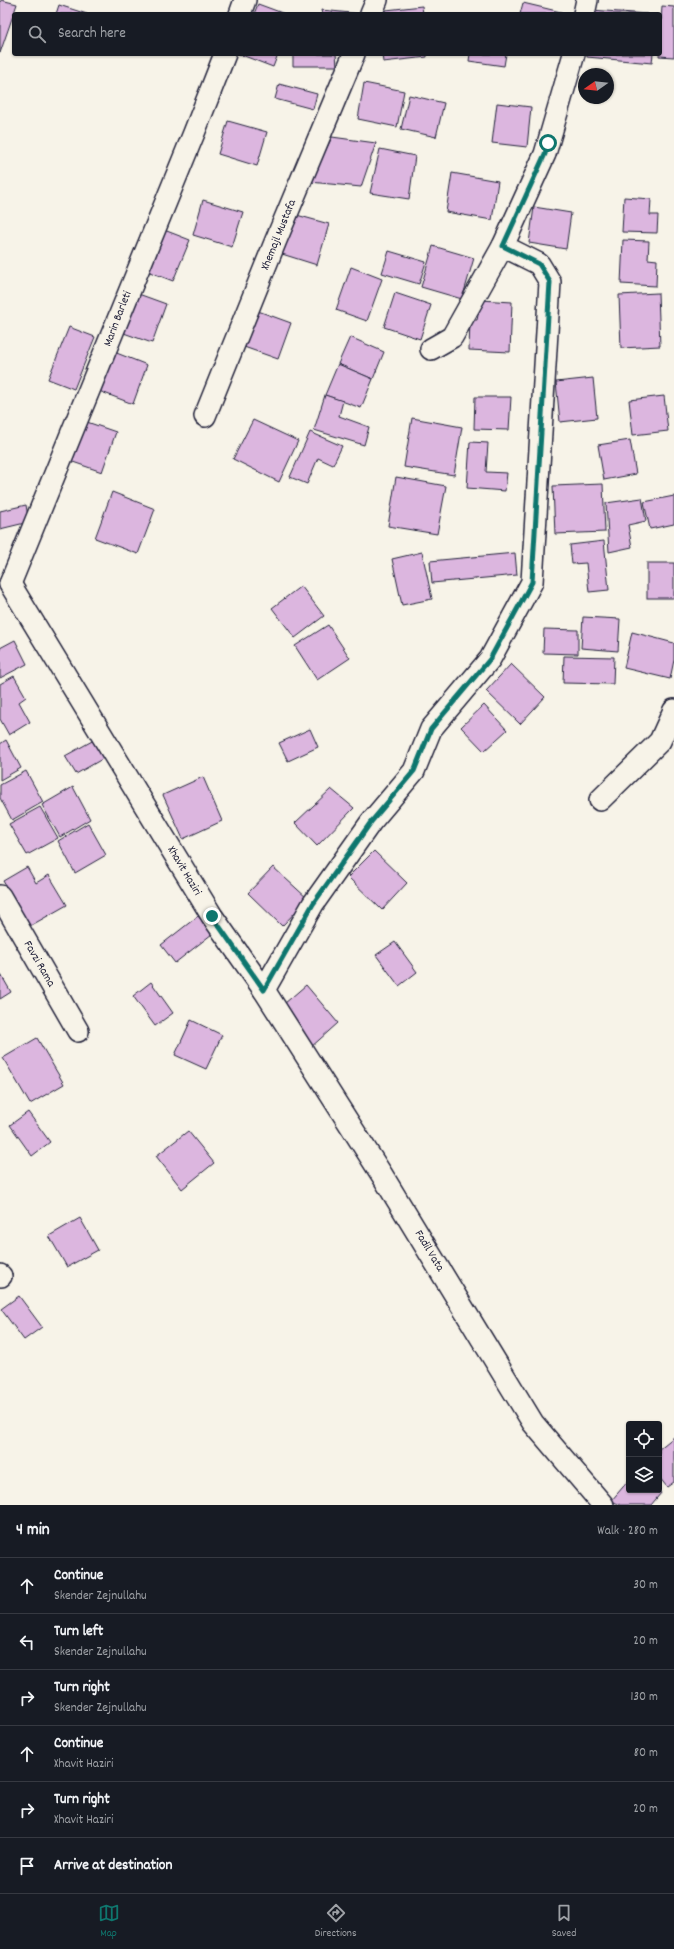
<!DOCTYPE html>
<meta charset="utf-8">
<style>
:root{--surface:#171b24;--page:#20242c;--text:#f1f3f6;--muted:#9ea1a6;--line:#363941;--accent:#0f766e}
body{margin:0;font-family:Dekko,sans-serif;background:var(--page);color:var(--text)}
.controls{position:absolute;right:12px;bottom:12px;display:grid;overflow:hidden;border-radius:4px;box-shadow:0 1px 3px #0004}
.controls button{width:36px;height:36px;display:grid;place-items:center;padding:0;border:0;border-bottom:1px solid var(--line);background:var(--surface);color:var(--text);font:20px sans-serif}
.compass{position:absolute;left:578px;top:68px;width:36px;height:36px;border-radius:50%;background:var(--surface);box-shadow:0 1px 3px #0004;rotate:256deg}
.stop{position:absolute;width:12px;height:12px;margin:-9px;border:3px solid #0f766e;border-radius:50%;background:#fff}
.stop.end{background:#0f766e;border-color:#fff;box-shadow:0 1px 4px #0008}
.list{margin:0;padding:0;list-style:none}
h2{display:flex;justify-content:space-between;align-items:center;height:52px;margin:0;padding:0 16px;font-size:17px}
h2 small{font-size:13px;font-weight:400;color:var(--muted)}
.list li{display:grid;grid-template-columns:26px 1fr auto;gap:12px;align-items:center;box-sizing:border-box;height:56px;padding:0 16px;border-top:1px solid var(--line)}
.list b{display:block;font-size:15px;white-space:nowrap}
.list p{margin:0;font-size:13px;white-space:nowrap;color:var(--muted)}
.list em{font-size:13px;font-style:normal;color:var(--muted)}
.icon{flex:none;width:22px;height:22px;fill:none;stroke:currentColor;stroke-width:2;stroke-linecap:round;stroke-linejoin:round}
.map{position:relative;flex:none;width:674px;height:1505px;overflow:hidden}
.search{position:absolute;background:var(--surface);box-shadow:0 1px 3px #0004;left:12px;right:12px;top:12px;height:44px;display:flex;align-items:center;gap:10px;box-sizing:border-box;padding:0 14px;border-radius:4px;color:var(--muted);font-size:15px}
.sheet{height:388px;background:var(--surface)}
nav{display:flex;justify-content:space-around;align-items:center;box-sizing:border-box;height:56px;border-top:1px solid var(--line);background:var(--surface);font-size:11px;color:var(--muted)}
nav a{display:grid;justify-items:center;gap:2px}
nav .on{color:var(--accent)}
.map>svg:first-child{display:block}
</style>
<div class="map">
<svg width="674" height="1505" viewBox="0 0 674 1505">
<rect width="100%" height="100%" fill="#f7f3e8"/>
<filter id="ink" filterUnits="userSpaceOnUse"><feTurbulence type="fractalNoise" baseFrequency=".025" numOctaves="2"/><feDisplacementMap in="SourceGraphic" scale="8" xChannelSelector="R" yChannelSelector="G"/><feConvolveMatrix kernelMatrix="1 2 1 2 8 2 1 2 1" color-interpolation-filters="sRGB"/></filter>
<g filter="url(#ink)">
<g fill="#dcb6df" stroke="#22223b">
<polygon points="1,0 17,4 0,53 0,3"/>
<polygon points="523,3 561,12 560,14 520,14"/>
<polygon points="258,4 285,14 254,14"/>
<polygon points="59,5 87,14 56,14"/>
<polygon points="422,6 423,14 378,14 377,11"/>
<polygon points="662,6 674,7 674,57 659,56"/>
<polygon points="321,10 361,14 322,14"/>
<polygon points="591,10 648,14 590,14"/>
<polygon points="239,54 278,54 273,67"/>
<polygon points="293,54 336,54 337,66 293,66"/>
<polygon points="382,54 427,54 427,57 383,62"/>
<polygon points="470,54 506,54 504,66 469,61"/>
<polygon points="587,54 653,54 652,63 587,57"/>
<polygon points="364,83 404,91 397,127 358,119"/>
<polygon points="279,84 317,94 313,109 275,99"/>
<polygon points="409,95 444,103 436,137 401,129"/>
<polygon points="497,103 531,107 527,147 492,143"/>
<polygon points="228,121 267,132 257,166 218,154"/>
<polygon points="332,137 376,143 361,187 310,182"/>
<polygon points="380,149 415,156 409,199 370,193"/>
<polygon points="452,173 498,181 492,220 446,212"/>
<polygon points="624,197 651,199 650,215 658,215 657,233 622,232"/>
<polygon points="203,200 243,212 232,247 193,235"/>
<polygon points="534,207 571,213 566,249 529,243"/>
<polygon points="293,214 329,224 317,265 282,254"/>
<polygon points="159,228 190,240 173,281 142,269"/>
<polygon points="623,240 649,241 648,259 657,260 656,286 621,284"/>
<polygon points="433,246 474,258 462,299 421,287"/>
<polygon points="389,251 426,262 419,284 382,273"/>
<polygon points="351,267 382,279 367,321 336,310"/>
<polygon points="133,292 166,304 152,343 118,331"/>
<polygon points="395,293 431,305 420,339 384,327"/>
<polygon points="658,293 660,346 621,348 619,295"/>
<polygon points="481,300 512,302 510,352 469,350 470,320 477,320"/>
<polygon points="258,311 291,323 278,359 244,347"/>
<polygon points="69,327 95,337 74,389 48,379"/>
<polygon points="350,337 384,352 373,379 338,364"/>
<polygon points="114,352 147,365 133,404 99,391"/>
<polygon points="338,364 373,379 361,408 325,395"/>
<polygon points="593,378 597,418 560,422 556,382"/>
<polygon points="325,395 343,401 339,416 369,427 364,445 314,430"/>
<polygon points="664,396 668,431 633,435 629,400"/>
<polygon points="475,397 511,397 509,430 474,429"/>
<polygon points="412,418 462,427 454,475 404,467"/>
<polygon points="253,420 298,441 279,482 233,459"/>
<polygon points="84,421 116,432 102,472 70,461"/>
<polygon points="310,432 342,446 333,465 318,458 307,484 290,477"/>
<polygon points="630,440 636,474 604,480 598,445"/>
<polygon points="470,442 488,443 486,472 507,473 505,491 467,488"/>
<polygon points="396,477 446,486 437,534 388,526"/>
<polygon points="603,484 605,532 555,534 553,486"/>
<polygon points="112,492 155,509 138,554 95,538"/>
<polygon points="674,496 674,524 650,529 644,502"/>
<polygon points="642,498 646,521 628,525 632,547 609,552 606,503"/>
<polygon points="26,505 29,522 0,529 0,511"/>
<polygon points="604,541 609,590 589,592 586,563 572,564 570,545"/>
<polygon points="422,552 432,599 402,605 392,559"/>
<polygon points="515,553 517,575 432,583 430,561"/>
<rect x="647" y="563" width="27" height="35"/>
<polygon points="301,586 324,616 295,638 272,608"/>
<polygon points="583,617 620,619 618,651 581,648"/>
<polygon points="328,625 350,658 317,680 295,646"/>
<polygon points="544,629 578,630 578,654 543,653"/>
<polygon points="632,632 674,643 674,660 670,679 624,668"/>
<polygon points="15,640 27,664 0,678 0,648"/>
<polygon points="564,656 614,657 613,684 563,683"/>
<polygon points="511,664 545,697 520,724 486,691"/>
<polygon points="14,676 26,697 19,702 30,722 9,735 0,719 0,684"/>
<polygon points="484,705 507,730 484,751 461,727"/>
<polygon points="310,729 318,747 288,761 279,743"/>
<polygon points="6,740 21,768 0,780 0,744"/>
<polygon points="94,740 104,758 76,774 65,756"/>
<polygon points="26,771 43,802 12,820 0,798 0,785"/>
<polygon points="203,777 222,821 183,839 163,795"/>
<polygon points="73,787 90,819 60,837 42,805"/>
<polygon points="331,789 354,808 317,846 295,823"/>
<polygon points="40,807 58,838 27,855 9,824"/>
<polygon points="88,823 106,855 75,873 58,841"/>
<polygon points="374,851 407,883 382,910 348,877"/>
<polygon points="27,867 36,883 49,875 67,905 30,926 3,881"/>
<polygon points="273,867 308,899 282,926 248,893"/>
<polygon points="198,916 212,934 175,963 161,945"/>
<polygon points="395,942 417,972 399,986 376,955"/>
<polygon points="0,973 11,992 0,999"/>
<polygon points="151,982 173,1013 155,1026 133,996"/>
<polygon points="306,985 338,1023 310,1048 277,1010"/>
<polygon points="191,1020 222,1035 206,1069 175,1055"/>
<polygon points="37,1038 64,1084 30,1104 3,1058"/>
<polygon points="28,1112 50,1142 32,1156 10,1125"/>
<polygon points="188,1131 214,1163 182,1189 156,1156"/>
<polygon points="80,1218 98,1250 67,1267 49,1236"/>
<polygon points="19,1296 42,1327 24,1340 1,1309"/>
<polygon points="674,1437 674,1482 667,1487 659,1477 659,1449"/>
<polygon points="629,1480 629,1490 657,1490 661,1493 651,1505 621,1505 611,1501"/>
</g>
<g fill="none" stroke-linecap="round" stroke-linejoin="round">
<defs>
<g id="street">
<polyline points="240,14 245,0"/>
<polyline points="371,14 377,0"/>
<polyline points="584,14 587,0"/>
<polyline points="431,349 452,337 503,246"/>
<polyline points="205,416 276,240 354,54"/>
<polyline points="10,584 212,916 264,990 313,904 371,822 414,771 431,729 490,659 532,582 550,282 539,264 503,246 545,154 574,54"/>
<polyline points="10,584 194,133 225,54"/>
<polyline points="600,800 660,741 674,710"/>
<polyline points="0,896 78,1031"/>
<polyline points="264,990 382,1175 533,1423 603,1505"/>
<polyline points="0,1275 1,1276"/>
</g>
</defs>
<use href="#street" stroke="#22223b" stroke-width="24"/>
<use href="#street" stroke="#f7f3e8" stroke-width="21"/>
</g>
</g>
<g fill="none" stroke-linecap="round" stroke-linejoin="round" filter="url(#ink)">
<polyline stroke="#0f766e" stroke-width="5" points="212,916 264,990 313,904 371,822 414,771 431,729 490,659 532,582 550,282 539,264 503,246 545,154 548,143"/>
</g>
<g text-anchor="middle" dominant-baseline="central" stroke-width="3" stroke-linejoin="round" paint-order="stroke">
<g font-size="12" fill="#22223b" stroke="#f7f3e8">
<text transform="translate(279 235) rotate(-68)">Xhemajl Mustafa</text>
<text transform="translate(118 319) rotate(-69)">Marin Barleti</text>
<text transform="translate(184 871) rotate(59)">Xhavit Haziri</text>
<text transform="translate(39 964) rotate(60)">Favzi Rama</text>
<text transform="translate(429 1251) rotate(59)">Fadil Vata</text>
</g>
</g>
</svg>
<div class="controls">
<button><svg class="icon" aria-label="locate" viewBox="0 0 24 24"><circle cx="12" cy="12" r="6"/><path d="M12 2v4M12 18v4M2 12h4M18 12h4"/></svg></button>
<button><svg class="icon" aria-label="layers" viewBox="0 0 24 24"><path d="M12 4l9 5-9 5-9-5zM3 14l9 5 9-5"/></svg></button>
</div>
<svg class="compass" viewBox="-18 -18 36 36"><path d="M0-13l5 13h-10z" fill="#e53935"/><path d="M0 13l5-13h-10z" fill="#9ea1a6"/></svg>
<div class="stop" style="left:548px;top:143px"></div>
<div class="stop end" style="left:212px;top:916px"></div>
<div class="search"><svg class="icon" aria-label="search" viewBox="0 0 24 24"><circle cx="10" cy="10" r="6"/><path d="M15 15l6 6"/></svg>Search here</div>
</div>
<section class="sheet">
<h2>4 min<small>Walk · 280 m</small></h2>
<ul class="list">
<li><svg class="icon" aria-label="ahead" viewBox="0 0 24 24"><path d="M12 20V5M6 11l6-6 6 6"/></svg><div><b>Continue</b><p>Skender Zejnullahu</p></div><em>30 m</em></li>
<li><svg class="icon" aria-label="left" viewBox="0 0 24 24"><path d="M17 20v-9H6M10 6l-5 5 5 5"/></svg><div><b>Turn left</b><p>Skender Zejnullahu</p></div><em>20 m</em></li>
<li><svg class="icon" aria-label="right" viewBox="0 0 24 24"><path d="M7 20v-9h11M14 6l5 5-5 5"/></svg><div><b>Turn right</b><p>Skender Zejnullahu</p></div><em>130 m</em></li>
<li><svg class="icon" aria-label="ahead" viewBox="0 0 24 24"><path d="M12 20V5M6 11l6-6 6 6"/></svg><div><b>Continue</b><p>Xhavit Haziri</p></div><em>80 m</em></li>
<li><svg class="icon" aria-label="right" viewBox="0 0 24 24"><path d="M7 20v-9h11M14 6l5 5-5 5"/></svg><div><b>Turn right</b><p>Xhavit Haziri</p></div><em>20 m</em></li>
<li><svg class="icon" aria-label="arrive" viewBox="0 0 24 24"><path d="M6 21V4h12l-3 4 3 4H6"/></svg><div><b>Arrive at destination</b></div></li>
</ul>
</section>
<nav>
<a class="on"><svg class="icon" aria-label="map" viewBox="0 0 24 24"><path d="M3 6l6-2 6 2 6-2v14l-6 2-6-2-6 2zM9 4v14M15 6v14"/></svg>Map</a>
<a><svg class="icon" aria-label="directions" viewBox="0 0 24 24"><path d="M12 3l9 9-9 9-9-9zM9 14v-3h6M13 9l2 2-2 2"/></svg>Directions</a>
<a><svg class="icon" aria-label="saved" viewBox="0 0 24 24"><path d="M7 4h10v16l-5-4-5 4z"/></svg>Saved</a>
</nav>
